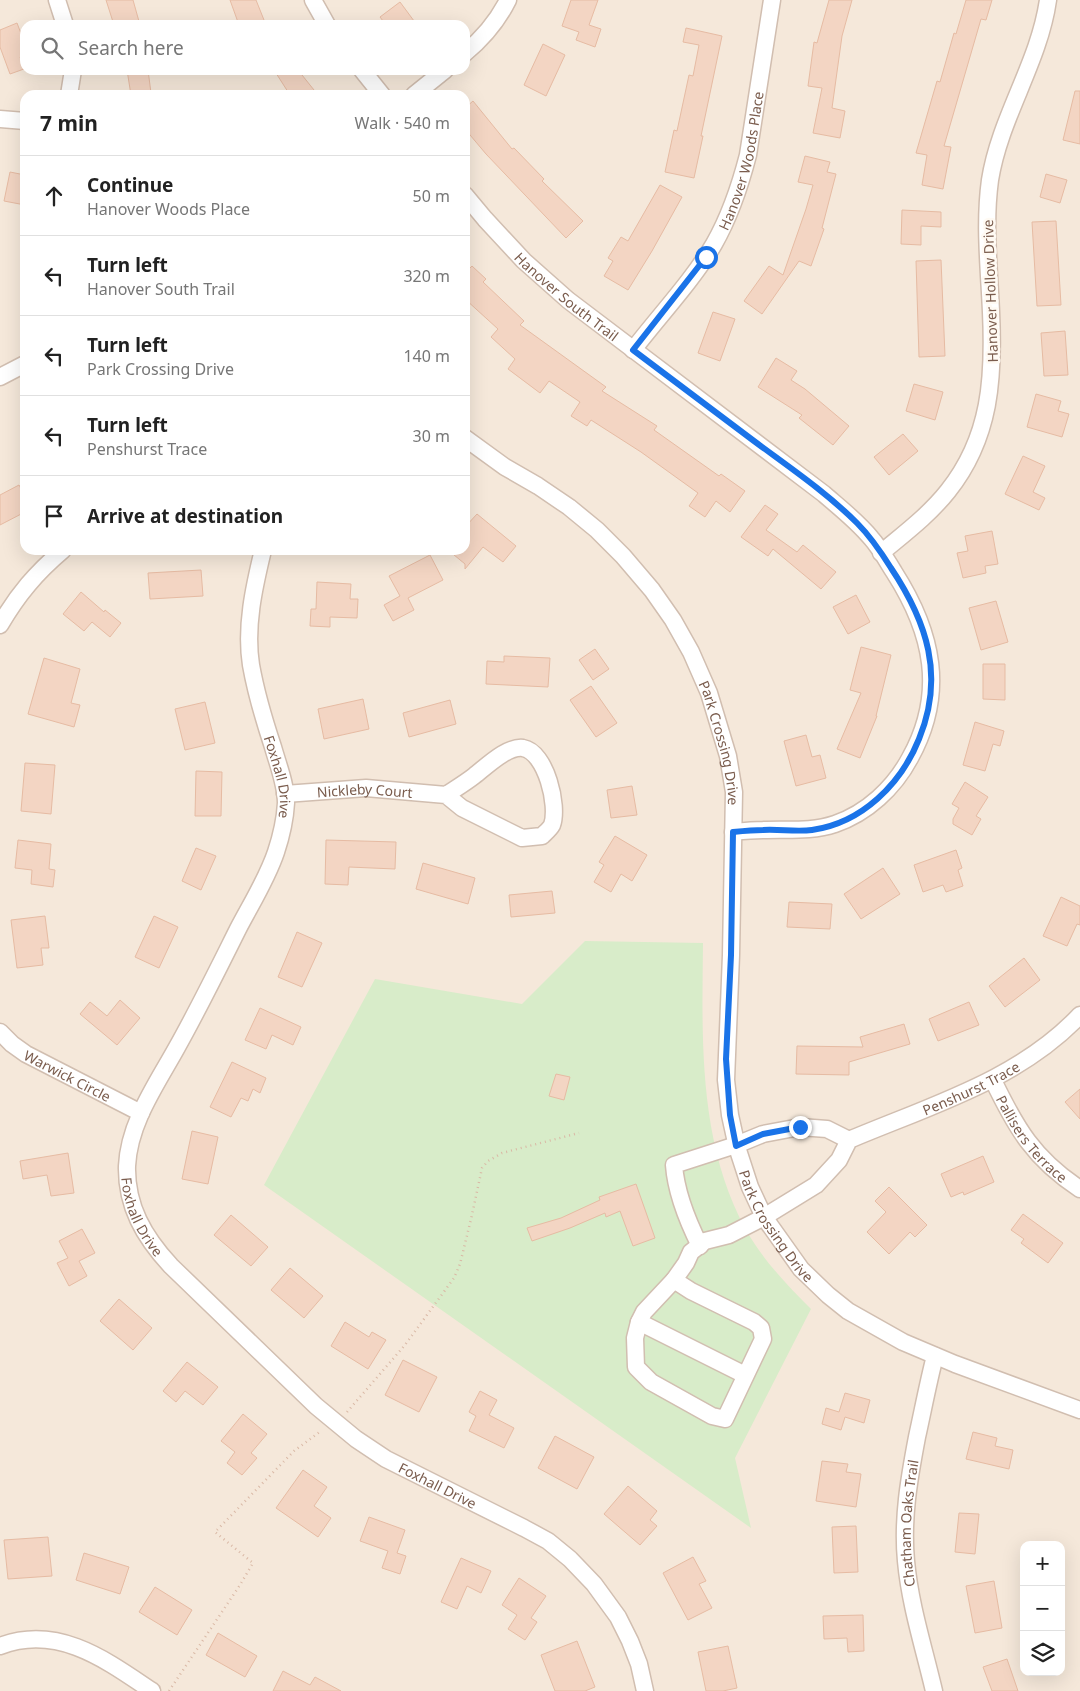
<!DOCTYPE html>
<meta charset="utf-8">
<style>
:root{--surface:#fff;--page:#f2f2f2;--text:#222;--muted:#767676;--line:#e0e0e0}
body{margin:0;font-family:"Noto Sans",sans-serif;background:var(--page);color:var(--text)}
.controls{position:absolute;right:15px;bottom:15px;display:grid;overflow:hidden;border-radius:10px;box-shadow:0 5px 20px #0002}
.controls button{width:45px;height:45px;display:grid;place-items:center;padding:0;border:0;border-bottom:1px solid var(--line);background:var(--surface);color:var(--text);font:25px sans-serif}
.stop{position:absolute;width:15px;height:15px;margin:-11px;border:4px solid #1a73e8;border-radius:50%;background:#fff}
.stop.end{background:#1a73e8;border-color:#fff;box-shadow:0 1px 5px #0008}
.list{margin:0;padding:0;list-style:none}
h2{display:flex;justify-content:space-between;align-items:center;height:65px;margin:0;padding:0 20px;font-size:21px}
h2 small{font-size:16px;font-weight:400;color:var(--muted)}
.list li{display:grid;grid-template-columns:32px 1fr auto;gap:15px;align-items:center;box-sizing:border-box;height:80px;padding:0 20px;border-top:1px solid var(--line)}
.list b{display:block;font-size:19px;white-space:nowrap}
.list p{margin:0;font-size:16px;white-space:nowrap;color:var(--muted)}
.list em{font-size:16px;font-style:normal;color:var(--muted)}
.icon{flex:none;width:28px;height:28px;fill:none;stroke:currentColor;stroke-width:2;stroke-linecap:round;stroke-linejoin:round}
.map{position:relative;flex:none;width:1080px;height:1691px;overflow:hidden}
.search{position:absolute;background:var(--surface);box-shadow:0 5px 20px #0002;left:20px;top:20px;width:450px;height:55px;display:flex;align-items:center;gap:12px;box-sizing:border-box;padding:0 18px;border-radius:15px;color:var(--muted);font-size:19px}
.panel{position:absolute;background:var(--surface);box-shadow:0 5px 20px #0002;left:20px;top:90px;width:450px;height:465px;border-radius:15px}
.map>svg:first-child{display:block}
</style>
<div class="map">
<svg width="1080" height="1691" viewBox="0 0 1080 1691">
<rect width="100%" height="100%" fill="#fdf6ec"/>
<path fill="#f5e8da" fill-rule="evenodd" d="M0 0H1080V1691H0ZM25 25H465V70H25ZM25 95H465V550H25ZM1024 1545H1061V1672H1024Z"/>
<path fill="#d8ecc9" d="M585 941 703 943C702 1040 698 1142 746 1230 763 1260 787 1285 811 1309L735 1458 751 1528 264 1185 375 979 522 1004Z"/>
<g fill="#f3d5c3" stroke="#e6bba3">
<polygon points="106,0 133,0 140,25 114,25"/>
<polygon points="230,0 256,0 266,25 239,25"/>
<polygon points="571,0 598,0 589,25 601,29 595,47 576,40 579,32 562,26"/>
<polygon points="829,0 852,0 842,36 832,108 845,111 840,138 813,133 822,88 808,86 814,42 817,43"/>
<polygon points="966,0 992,0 986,20 981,19 944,146 951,147 943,189 922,185 927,155 916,153 937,81 940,82 954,33 956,34"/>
<polygon points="400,2 417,25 386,25 380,17"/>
<polygon points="17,23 25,44 25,55 20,57 24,69 10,74 0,47 0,30"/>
<polygon points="686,28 722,36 701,136 703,136 694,178 665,172 674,130 677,131 689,75 693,76 699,45 683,42"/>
<polygon points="543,44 565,55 546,96 524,85"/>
<polygon points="127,70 148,70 151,93 131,95"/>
<polygon points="274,70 298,70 318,95 290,95"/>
<polygon points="1075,91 1080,91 1080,144 1063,140"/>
<polygon points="473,101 512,149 514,148 544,179 542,181 583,221 566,238 486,154 465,129 465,108"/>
<polygon points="805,156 830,162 827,172 836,174 822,228 824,229 811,266 799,261 762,314 744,301 769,266 783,275 806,209 813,185 798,182"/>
<polygon points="10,172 25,175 25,205 4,201"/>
<polygon points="1046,174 1067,180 1060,203 1040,197"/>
<polygon points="660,185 682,197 652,251 628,290 604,276 613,261 608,258 621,237 628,241"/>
<polygon points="902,210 941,212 941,227 921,226 921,245 901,244"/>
<polygon points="1056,221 1061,305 1037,306 1032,222"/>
<polygon points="941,260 945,356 919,357 916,261"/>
<polygon points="472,266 486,279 483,282 524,321 520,325 606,387 602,391 657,426 654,430 719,476 721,474 745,491 730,512 716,501 705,517 689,506 698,493 641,452 591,420 587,426 571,416 580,402 549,381 540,393 508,369 515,359 491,337 498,329 465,299 465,273"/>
<polygon points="713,312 735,319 720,361 698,353"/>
<polygon points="1065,331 1068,375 1044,376 1041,333"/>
<polygon points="776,358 797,371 791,380 805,389 849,426 833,445 799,418 802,415 758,387"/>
<polygon points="914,384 943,392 935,420 906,411"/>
<polygon points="1036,394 1061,401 1058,411 1069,414 1062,437 1027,427"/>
<polygon points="903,434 918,451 889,475 874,457"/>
<polygon points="1023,456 1045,466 1033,492 1045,498 1039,510 1005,494"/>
<polygon points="19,485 25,496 25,512 0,525 0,495"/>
<polygon points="765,505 778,514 766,530 797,552 803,545 836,572 821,589 773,549 768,556 741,537"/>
<polygon points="477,514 516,546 503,562 483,547 465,569 465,564 448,550 465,550 465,527"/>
<polygon points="992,531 998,564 985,566 986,573 963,578 957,553 968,551 965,536"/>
<polygon points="430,555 443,580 408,598 414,610 393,621 384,605 400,596 389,576"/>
<polygon points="201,570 203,596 150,599 148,573"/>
<polygon points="317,582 351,584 350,599 358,599 357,618 330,617 330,627 310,626 311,609 316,609"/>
<polygon points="81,592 104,612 105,610 121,623 110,637 92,622 84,631 63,614"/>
<polygon points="856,595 870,622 848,634 833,607"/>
<polygon points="996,601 1008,642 981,650 969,608"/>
<polygon points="861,647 891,655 876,716 877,716 860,758 837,749 861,693 850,690"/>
<polygon points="595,649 609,669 593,680 579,660"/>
<polygon points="504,656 550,658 548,687 486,684 487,661 504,662"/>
<polygon points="44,658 80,669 71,703 80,705 74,727 28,714"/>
<polygon points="983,664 1005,664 1005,700 983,699"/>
<polygon points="591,686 617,723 596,737 570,700"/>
<polygon points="363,699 369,729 324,739 318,709"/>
<polygon points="450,700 456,724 409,737 403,713"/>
<polygon points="205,702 215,743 185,750 175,709"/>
<polygon points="975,722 1004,731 1000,746 993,744 985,771 963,765"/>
<polygon points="806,735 812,757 820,755 826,778 796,786 784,741"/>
<polygon points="25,763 55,765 51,814 21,811"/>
<polygon points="196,771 222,772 221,816 195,816"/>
<polygon points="965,782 988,797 976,816 981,819 972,835 953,824 953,819 959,808 952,804"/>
<polygon points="632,786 637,815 611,818 607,790"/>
<polygon points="615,836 647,855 632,881 621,874 611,892 594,882 604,865 599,862"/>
<polygon points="18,840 51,844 49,869 55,870 53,887 31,884 32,870 15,868"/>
<polygon points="326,840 396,842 395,869 349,867 348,885 325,884"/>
<polygon points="196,848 216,856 201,890 182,881"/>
<polygon points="956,850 962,868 958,870 963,886 946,892 943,885 923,892 914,865"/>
<polygon points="423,863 475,878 468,904 416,889"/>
<polygon points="883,868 900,894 861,919 844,894"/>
<polygon points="552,891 555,913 511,917 509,895"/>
<polygon points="1061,897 1080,906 1080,925 1077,924 1067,946 1043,936"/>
<polygon points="789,902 832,904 830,929 787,927"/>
<polygon points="45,916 49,948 41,948 43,965 17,968 11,920"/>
<polygon points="154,916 178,927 159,968 135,957"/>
<polygon points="297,932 322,943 302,987 278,977"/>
<polygon points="1024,958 1040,980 1005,1007 989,986"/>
<polygon points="120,1000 140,1018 117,1045 80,1014 90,1002 107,1016"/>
<polygon points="969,1002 979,1025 938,1041 929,1019"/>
<polygon points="260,1008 301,1027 293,1045 272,1035 266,1049 245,1040"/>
<polygon points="904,1024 910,1044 849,1062 849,1075 796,1074 797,1046 863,1047 860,1037"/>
<polygon points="232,1062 266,1078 260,1093 253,1089 248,1101 241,1098 231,1117 210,1107"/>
<polygon points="556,1074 570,1077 564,1100 549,1096"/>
<polygon points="1080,1089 1080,1119 1065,1102"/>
<polygon points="192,1131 218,1137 208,1184 182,1179"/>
<polygon points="68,1153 74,1193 51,1196 47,1175 23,1179 20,1161"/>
<polygon points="983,1156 994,1182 964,1195 963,1192 951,1197 941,1174"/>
<polygon points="636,1184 655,1238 633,1246 620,1211 606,1217 605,1213 570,1228 532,1241 527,1228 561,1218 600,1200 599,1197"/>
<polygon points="889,1187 927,1225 915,1237 910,1232 889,1254 867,1232 886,1212 875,1201"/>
<polygon points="1023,1214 1063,1243 1048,1263 1021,1243 1024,1239 1011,1230"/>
<polygon points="231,1215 268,1247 251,1266 214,1235"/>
<polygon points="82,1229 95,1253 79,1261 87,1276 69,1286 57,1263 68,1258 59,1241"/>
<polygon points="290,1268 323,1296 304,1318 271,1290"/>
<polygon points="119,1299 152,1328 133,1350 100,1321"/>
<polygon points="345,1322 369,1337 372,1332 386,1340 368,1369 331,1346"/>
<polygon points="403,1360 437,1377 419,1412 385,1395"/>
<polygon points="187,1362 218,1387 203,1405 185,1391 176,1402 163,1391"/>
<polygon points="480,1391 497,1400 489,1415 514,1428 504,1448 469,1431 476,1416 469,1412"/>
<polygon points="845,1393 870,1400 864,1423 845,1417 841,1430 822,1424 826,1408 839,1412"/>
<polygon points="243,1414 267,1434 251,1453 257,1458 242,1475 227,1463 235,1452 221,1441"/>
<polygon points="973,1432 997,1438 995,1446 1013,1450 1009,1469 966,1459"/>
<polygon points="555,1436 594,1457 577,1489 538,1468"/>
<polygon points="822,1461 848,1464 846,1472 861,1474 856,1507 816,1501"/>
<polygon points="303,1470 327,1487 314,1506 331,1518 318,1537 276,1508"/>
<polygon points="628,1486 657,1511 650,1520 657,1526 640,1545 604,1514"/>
<polygon points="959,1513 979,1514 975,1554 955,1552"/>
<polygon points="369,1517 405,1530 397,1553 406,1556 400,1574 382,1568 388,1551 360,1541"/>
<polygon points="856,1526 858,1572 834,1573 832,1527"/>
<polygon points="48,1537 52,1576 8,1579 4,1540"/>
<polygon points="84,1553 129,1567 120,1594 76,1580"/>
<polygon points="693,1557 706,1581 699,1584 712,1608 688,1620 663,1573"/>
<polygon points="461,1558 491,1571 481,1593 467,1586 457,1609 441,1602"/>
<polygon points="519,1578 546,1596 531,1618 537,1622 525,1640 508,1629 517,1615 502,1605"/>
<polygon points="994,1581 1002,1628 975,1633 966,1586"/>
<polygon points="155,1587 192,1610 177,1635 139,1612"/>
<polygon points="863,1615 864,1651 848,1652 847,1638 824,1639 823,1616"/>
<polygon points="218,1633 257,1656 245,1677 206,1655"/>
<polygon points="577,1641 595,1687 585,1691 555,1691 541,1655"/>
<polygon points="728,1646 737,1688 723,1691 706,1691 698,1652"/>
<polygon points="1007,1659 1018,1691 992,1691 983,1667"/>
<polygon points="283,1671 310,1685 315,1677 341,1691 273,1691"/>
</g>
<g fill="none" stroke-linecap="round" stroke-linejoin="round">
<defs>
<g id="minor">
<polyline points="57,0 65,25"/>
<polyline points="313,0 327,25"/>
<path d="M465 53C482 39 498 20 508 0"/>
<polyline points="362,70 382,95"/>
<polyline points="69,95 73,70"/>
<polyline points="414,95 445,70"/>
<polyline points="0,119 25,121"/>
<path id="s1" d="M465 195 485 219 524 261 568 300 824 494C840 508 857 521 871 538 880 548 887 561 894 572 933 633 946 693 910 758 894 788 867 813 835 824 811 832 788 829 763 830 753 830 743 831 733 832"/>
<path id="s2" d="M633 350C659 316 693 280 714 244 730 216 740 186 748 155L772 0"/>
<polyline points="0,377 25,364"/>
<path id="s3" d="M465 438 505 467 538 486 569 507 597 530 623 556 652 590 673 620 691 652 709 693 728 756 734 792 731 955 726 1080 730 1115 737 1147 750 1187 764 1217 801 1269 828 1295 848 1311 903 1342 955 1364 1080 1410"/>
<path id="s4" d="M263 550C254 587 245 627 251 665 256 693 264 720 273 747 278 765 286 784 286 803 285 820 281 837 276 852 267 879 251 904 238 929 218 969 198 1010 176 1049 156 1085 129 1123 127 1166 126 1206 144 1237 171 1266L316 1406 356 1439 386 1459 524 1528 548 1541 570 1559 594 1584 618 1617 630 1641 639 1664 645 1691"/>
<path d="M881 553C905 533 929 515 948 491 991 437 994 377 991 312 989 267 984 224 990 180 1000 117 1039 63 1048 0"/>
<path d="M0 625C18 594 36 573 63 550"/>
<path id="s5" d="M285 794 366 788 446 795 462 808 522 838 542 836C545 833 550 829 552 825 559 806 546 752 523 748 507 746 487 766 474 776 465 783 455 789 446 795"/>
<path id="s6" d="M0 1032 12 1044 26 1054 141 1113"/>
<path id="s7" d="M993 1080C1016 1128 1034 1159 1080 1189"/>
<path d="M700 1246C687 1220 676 1193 674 1165L736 1145 763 1134 800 1127 827 1129 849 1140"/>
<polyline points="674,1280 644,1312 639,1322 745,1375"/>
<path id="s8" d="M639 1322 635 1338 636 1367 651 1382 712 1416 725 1419 763 1339 761 1328 754 1322 691 1291 674 1280 686 1263 691 1252 705 1241 729 1235 764 1217 816 1185 839 1160 849 1140C929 1106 1019 1080 1080 1015"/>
<path d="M0 1646C58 1624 106 1660 152 1691"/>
<path id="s9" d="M934 1691C924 1648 910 1605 906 1561 902 1519 909 1479 917 1437 923 1410 928 1383 935 1356"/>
</g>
</defs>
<use href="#minor" stroke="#d1beb0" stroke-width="19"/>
<g stroke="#d9b8a5" stroke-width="2.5" stroke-dasharray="1 4" stroke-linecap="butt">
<polyline points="347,1412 405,1345 454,1278 460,1264 472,1215 482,1168 488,1161 502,1153 579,1133"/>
<polyline points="169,1691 240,1585 253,1563 215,1532 294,1451 321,1431"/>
</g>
<use href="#minor" stroke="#fff" stroke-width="16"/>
</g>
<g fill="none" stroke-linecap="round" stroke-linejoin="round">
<path stroke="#1a73e8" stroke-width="6" d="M706 257 633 350C673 380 713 410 754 441 789 467 826 492 857 523 871 537 881 552 891 568 927 622 945 676 919 739 901 784 862 823 812 830 796 832 779 829 763 830 753 830 743 831 733 832L731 955 726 1059 730 1115 736 1146 763 1134 800 1127"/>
</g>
<g text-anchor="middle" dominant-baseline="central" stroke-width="5" stroke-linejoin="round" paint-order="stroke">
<g font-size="14" fill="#7a5c4d" stroke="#fffaf3">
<text stroke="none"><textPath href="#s2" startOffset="222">Hanover Woods Place</textPath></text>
<text transform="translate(990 291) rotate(-92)">Hanover Hollow Drive</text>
<text stroke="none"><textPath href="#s1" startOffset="144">Hanover South Trail</textPath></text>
<text stroke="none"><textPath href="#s3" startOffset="412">Park Crossing Drive</textPath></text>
<text stroke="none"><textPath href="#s4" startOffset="232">Foxhall Drive</textPath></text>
<text stroke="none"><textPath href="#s5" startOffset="80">Nickleby Court</textPath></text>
<text stroke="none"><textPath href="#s6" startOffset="81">Warwick Circle</textPath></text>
<text stroke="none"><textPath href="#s8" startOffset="714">Penshurst Trace</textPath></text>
<text stroke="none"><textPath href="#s7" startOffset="71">Pallisers Terrace</textPath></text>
<text stroke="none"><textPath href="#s4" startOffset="712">Foxhall Drive</textPath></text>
<text stroke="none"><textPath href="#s3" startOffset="908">Park Crossing Drive</textPath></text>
<text stroke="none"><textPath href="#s4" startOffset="1118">Foxhall Drive</textPath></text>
<text stroke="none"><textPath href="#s9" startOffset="171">Chatham Oaks Trail</textPath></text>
</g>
</g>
</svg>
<div class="controls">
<button>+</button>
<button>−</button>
<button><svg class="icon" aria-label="layers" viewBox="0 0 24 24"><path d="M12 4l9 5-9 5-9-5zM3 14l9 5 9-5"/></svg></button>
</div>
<div class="stop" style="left:706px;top:257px"></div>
<div class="stop end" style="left:800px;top:1127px"></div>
<div class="search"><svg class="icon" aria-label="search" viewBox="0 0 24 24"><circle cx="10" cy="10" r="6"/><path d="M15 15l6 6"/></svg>Search here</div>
<section class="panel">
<h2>7 min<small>Walk · 540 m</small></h2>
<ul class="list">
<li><svg class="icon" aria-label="ahead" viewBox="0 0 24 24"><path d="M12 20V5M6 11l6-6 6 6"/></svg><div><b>Continue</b><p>Hanover Woods Place</p></div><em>50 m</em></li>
<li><svg class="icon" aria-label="left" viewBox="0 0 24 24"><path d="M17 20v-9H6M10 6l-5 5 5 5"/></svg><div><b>Turn left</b><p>Hanover South Trail</p></div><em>320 m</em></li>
<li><svg class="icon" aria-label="left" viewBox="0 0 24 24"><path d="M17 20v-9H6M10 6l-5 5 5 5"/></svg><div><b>Turn left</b><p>Park Crossing Drive</p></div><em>140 m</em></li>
<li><svg class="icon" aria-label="left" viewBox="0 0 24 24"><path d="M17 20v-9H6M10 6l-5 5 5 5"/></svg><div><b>Turn left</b><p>Penshurst Trace</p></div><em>30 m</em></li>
<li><svg class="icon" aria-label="arrive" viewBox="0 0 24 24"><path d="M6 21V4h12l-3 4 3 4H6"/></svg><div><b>Arrive at destination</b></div></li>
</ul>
</section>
</div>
